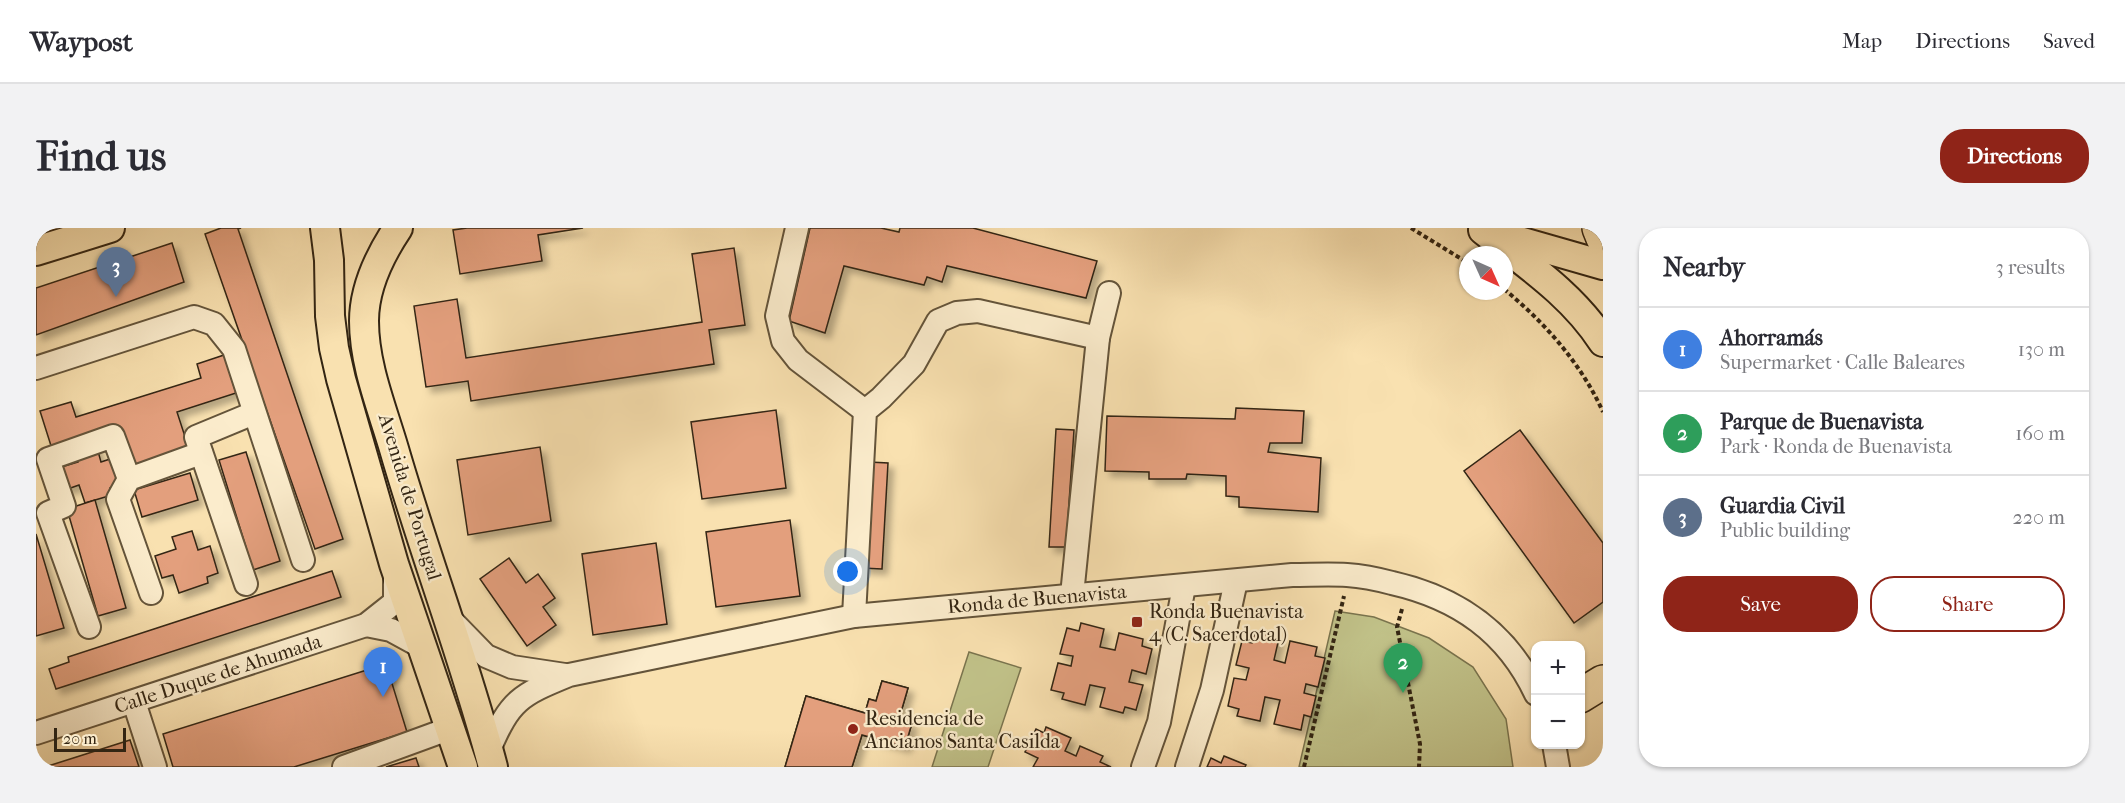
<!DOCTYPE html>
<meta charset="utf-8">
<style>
:root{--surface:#fff;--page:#f2f2f3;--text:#2b2b33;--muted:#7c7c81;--line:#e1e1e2;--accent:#8f2418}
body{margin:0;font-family:"IM FELL French Canon",serif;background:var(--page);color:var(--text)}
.controls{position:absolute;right:18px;bottom:18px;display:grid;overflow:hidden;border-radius:12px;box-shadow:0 2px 4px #0004}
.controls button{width:54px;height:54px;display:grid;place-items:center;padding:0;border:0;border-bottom:2px solid var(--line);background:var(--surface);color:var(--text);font:30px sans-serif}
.compass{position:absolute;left:1423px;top:18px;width:54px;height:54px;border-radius:50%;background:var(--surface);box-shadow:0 2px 4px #0004;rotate:135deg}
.scale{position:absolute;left:18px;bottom:15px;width:72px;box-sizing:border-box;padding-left:6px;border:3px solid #332513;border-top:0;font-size:16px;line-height:21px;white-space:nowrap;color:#332513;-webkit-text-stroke:4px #fbeccc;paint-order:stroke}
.you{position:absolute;left:812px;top:344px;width:21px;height:21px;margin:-15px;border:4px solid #fff;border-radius:50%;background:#1a73e8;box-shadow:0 0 0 9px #1a73e833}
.badge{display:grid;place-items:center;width:39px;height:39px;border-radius:50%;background:var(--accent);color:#fff;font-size:20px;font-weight:700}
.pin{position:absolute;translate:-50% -50px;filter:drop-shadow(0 2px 3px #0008)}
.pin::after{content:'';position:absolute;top:32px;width:21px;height:18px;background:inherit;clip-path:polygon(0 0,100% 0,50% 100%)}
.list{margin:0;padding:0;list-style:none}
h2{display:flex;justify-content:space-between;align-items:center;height:78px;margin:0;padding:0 24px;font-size:26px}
h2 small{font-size:20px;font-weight:400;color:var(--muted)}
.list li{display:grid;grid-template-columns:39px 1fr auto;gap:18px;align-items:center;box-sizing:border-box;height:84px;padding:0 24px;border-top:2px solid var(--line)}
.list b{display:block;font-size:22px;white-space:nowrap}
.list p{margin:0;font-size:20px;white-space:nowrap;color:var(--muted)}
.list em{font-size:20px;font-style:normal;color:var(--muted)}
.actions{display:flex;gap:12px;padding:18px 24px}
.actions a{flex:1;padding:14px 0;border:2px solid var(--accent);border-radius:24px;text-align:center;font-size:21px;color:var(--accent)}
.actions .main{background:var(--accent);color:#fff}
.map{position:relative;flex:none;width:1567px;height:539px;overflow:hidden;border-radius:24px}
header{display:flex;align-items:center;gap:36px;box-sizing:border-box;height:84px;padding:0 30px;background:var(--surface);border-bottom:2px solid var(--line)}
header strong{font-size:28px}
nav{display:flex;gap:33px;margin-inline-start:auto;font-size:21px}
.intro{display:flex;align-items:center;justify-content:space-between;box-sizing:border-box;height:144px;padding:0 36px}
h1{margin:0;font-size:42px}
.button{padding:15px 27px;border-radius:24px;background:var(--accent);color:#fff;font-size:21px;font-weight:700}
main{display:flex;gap:36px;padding:0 36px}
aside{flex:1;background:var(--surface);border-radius:24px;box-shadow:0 2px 4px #0004}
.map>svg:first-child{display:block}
</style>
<header>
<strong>Waypost</strong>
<nav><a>Map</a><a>Directions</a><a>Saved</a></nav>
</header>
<div class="intro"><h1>Find us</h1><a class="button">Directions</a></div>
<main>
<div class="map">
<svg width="1567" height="539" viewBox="0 0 1567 539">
<defs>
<filter id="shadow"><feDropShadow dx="5.5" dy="5.5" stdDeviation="3" flood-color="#0004"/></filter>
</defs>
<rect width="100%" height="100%" fill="#f9e1b0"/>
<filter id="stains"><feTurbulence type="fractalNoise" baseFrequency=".00333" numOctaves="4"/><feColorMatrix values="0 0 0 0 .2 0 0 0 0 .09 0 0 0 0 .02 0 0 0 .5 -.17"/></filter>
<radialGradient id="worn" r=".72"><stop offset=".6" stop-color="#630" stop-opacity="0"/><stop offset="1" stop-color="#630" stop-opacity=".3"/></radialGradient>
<g fill="#c1c289" stroke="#7a744e" stroke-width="1.5">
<polygon points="1299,383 1338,389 1393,410 1437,439 1470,491 1477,539 1263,539"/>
<polygon points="933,424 985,440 952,539 896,539"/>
</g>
<g fill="#e39f7d" stroke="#332513" stroke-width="1.5" filter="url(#shadow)">
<polygon points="185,0 205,0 202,1 307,311 279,321 169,6"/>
<polygon points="431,0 547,0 502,7 506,33 424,46 417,2"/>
<polygon points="774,0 845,0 863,4 864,0 937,0 1061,33 1050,70 911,38 906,54 891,49 888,57 808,38 789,105 753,93"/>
<polygon points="136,15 148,54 0,107 0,60"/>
<polygon points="698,20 709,97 673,102 678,136 435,173 432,153 390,159 378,78 421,71 430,130 666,94 656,26"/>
<polygon points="188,127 200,165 141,184 153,221 92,240 81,204 17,224 4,183 35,174 40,189 165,150 161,136"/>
<polygon points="1200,180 1268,183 1266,215 1234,215 1232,224 1285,230 1282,284 1203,279 1203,269 1190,268 1190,248 1151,246 1150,251 1113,251 1113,244 1069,243 1071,188 1199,191"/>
<polygon points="740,182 750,260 666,271 655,194"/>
<polygon points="1020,201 1038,202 1030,319 1013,319"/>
<polygon points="1484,202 1567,315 1567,374 1538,395 1428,243"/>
<polygon points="60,216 65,234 77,230 86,256 74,260 76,267 49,275 43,257 29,262 22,240 42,234 39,223"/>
<polygon points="504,219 515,293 432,307 421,232"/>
<polygon points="210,224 244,333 217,342 183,232"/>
<polygon points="833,234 852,235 846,341 826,340"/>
<polygon points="154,245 162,272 106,289 98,262"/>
<polygon points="59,272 90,380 62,388 31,281"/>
<polygon points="754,292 764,368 680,379 670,304"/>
<polygon points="156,303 162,322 174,318 182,345 171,349 172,355 143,365 137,347 126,350 119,328 140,321 136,309"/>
<polygon points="0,306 28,400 0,408"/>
<polygon points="620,315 631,396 557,407 546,326"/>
<polygon points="473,330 490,355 502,346 519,370 507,379 520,397 491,418 444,351"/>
<polygon points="296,343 305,369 20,461 13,441 33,434 32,429"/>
<polygon points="1045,395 1068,401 1064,419 1079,422 1083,405 1107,411 1106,418 1116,421 1110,446 1096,442 1093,454 1107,457 1100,482 1089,479 1087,485 1064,479 1069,460 1054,457 1049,477 1026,471 1028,465 1015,462 1022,435 1035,438 1037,428 1024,426 1031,400 1043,403"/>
<polygon points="1219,404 1243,410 1238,432 1249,435 1254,413 1281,419 1279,428 1289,430 1282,459 1270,456 1268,465 1280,468 1275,489 1268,487 1265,502 1238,496 1244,472 1229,469 1224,493 1201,488 1203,481 1192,478 1198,450 1210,452 1213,440 1200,437 1206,413 1216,415"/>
<polygon points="350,436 371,504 258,539 137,539 127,506"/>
<polygon points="846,453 872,460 863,491 876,495 869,519 826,507 816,539 749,539 770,468 829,485 833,471 840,473"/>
<polygon points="846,453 872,460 863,491 876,495 869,519 826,507 816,539 749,539 770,468 829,485 833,471 840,473"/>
<polygon points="1010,499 1035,510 1029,523 1040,528 1044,518 1067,528 1064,534 1075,539 997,539 1002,530 989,524 1000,501 1008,505"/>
<polygon points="94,512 103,539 9,539"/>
<polygon points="1188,528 1210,537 1209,539 1171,539 1175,530 1185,535"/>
<polygon points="380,530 383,539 350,539"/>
</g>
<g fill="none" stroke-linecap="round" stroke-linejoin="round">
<defs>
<g id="minor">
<polyline points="761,0 741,88 747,113 762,132 829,183"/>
<polyline points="0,140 158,89 178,96 198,121 267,332"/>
<polyline points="210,356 160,209 218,185"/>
<polyline points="115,365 82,271 93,251 165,225"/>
<polyline points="1036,367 1062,110 1073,65"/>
<polyline points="818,388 829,183 845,170 878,136 902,93 921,85 942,83 1062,110"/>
<polyline points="413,390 450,428 476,439 529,447"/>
<polyline points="330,397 355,402 388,420"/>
<polyline points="53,399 12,285 28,278 12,231 77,208 93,251"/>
<polyline points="98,474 119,539"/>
<polyline points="0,505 330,397 359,374 359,346"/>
<polyline points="1518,516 1522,539"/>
<path d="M453 522C474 472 484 467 533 447L818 388 1256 347C1274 347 1293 346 1311 347 1326 348 1341 351 1356 355 1422 370 1471 404 1500 466"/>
<polyline points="308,539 415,500"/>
<polyline points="1107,539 1123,494 1148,358"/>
<polyline points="1151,539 1176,462 1200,353"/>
</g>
<g id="major">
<polyline points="289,0 293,32 294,88 298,120 305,151 358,336 427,539"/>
<path d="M362 0C344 27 328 59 328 93 328 137 346 180 358 221 389 328 429 432 457 539"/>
<path d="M1447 2C1490 36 1537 67 1567 114"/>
<polyline points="1462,7 1567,37"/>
<polyline points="0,23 74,0"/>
</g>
<g id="highway">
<polyline points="1563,0 1567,10"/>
<polyline points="1544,468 1567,454"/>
</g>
</defs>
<use href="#minor" stroke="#64543a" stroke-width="26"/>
<use href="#major" stroke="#332513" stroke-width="32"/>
<use href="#highway" stroke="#332513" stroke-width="36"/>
<g stroke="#332513" stroke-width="4" stroke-dasharray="4.5 3" stroke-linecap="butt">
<polyline points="1375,0 1432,35"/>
<path d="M1468 61C1508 94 1545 135 1567 184"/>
<polyline points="1366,381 1361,399 1384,516 1383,539"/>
<polyline points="1268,539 1308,368"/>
</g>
<use href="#minor" stroke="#fbeccc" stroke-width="22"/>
<use href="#major" stroke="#f9e1b0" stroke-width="28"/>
<use href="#highway" stroke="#f9e1b0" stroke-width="33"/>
</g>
<g fill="#8f2418" stroke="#fbeccc" stroke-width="2">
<rect x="1095" y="388" width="12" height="12" rx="3"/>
<circle cx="817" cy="501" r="6"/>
</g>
<g text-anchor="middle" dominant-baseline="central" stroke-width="4.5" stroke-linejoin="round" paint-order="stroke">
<g font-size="20" fill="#332513" stroke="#fbeccc">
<text transform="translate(374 269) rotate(73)">Avenida de Portugal</text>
<text transform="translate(1001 371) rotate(-5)">Ronda de Buenavista</text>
<text transform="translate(182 446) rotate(-18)">Calle Duque de Ahumada</text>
</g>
<g font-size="20" fill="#332513" stroke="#fbeccc" text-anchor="start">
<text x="1113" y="383">Ronda Buenavista<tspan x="1113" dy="23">4 (C. Sacerdotal)</tspan></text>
<text x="829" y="490">Residencia de<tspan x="829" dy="23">Ancianos Santa Casilda</tspan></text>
</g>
</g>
<rect width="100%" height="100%" filter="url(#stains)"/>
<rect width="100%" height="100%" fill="url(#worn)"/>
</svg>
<div class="controls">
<button>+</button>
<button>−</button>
</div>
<svg class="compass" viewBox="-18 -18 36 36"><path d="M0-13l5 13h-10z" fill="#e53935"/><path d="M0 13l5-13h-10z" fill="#7c7c81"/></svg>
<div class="scale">20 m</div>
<div class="you"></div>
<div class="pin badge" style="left:347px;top:469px;background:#3f7fe0">1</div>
<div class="pin badge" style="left:1367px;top:465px;background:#2e9e5b">2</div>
<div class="pin badge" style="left:80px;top:69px;background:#5c6f8a">3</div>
</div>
<aside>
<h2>Nearby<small>3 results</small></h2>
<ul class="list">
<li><span class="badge" style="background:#3f7fe0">1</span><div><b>Ahorramás</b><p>Supermarket · Calle Baleares</p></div><em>130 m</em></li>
<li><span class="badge" style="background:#2e9e5b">2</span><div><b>Parque de Buenavista</b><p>Park · Ronda de Buenavista</p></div><em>160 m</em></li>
<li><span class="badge" style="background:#5c6f8a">3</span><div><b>Guardia Civil</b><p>Public building</p></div><em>220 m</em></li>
</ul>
<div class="actions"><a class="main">Save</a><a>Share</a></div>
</aside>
</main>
